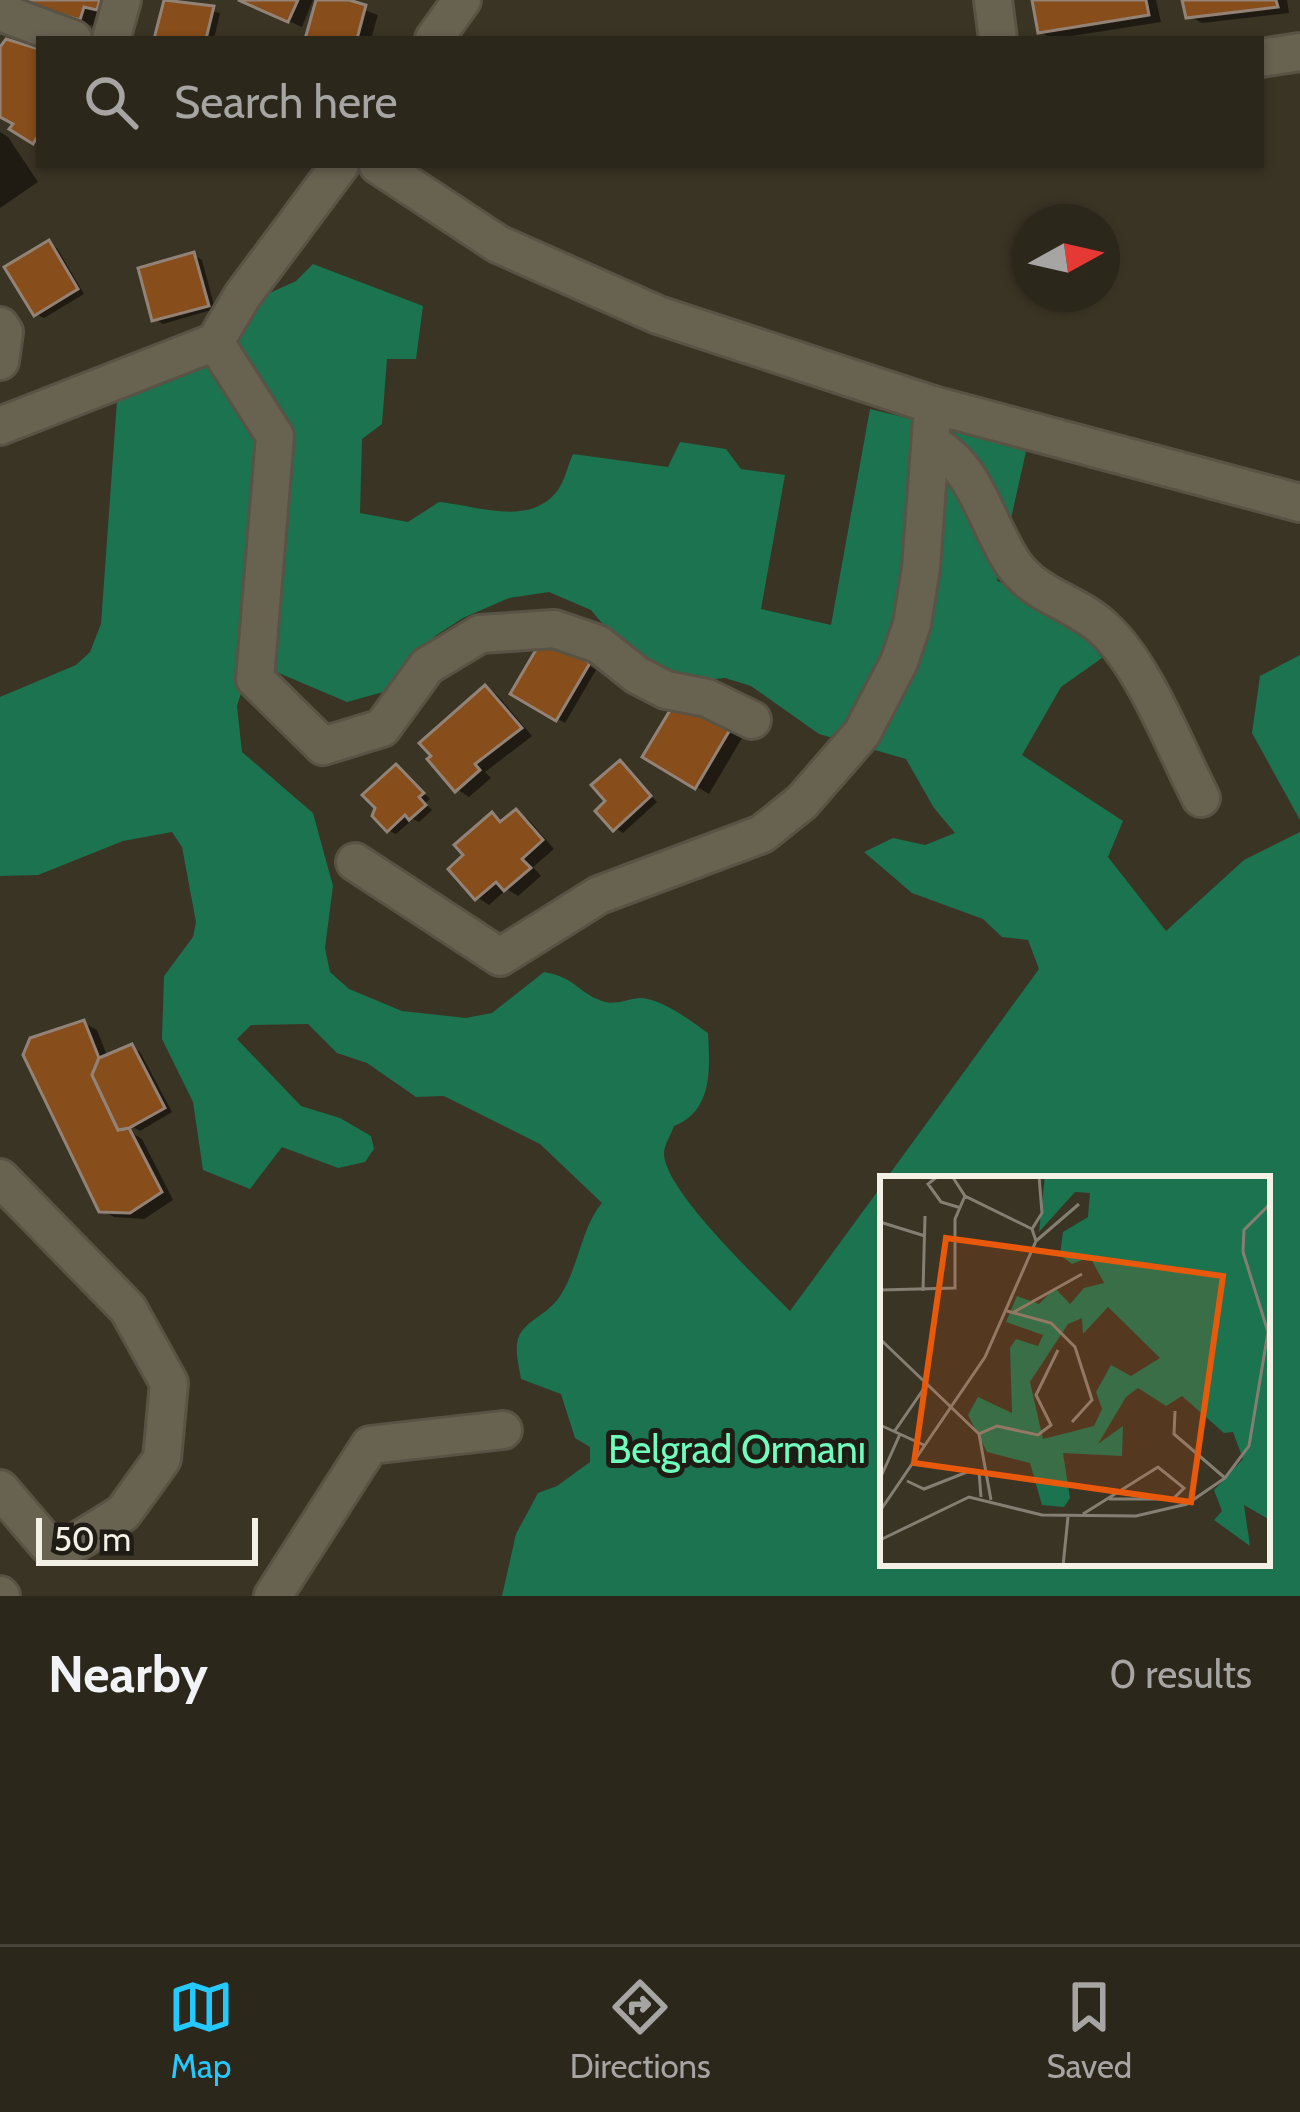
<!DOCTYPE html>
<meta charset="utf-8">
<style>
:root{--surface:#2c271b;--page:#342f24;--text:#f1f3f6;--muted:#a6a5a3;--line:#48443a;--accent:#25c9fe}
body{margin:0;font-family:Cabin,sans-serif;background:var(--page);color:var(--text)}
.compass{position:absolute;left:1012px;top:204px;width:108px;height:108px;border-radius:50%;background:var(--surface);box-shadow:0 3px 9px #0004;rotate:82deg}
.scale{position:absolute;left:36px;bottom:30px;width:222px;box-sizing:border-box;padding-left:12px;border:6px solid #f3f0e6;border-top:0;font-size:33px;line-height:42px;white-space:nowrap;color:#f3f0e6;-webkit-text-stroke:9px #1e1c15;paint-order:stroke}
.list{margin:0;padding:0;list-style:none}
h2{display:flex;justify-content:space-between;align-items:center;height:156px;margin:0;padding:0 48px;font-size:51px}
h2 small{font-size:39px;font-weight:400;color:var(--muted)}
.icon{flex:none;width:66px;height:66px;fill:none;stroke:currentColor;stroke-width:2;stroke-linecap:round;stroke-linejoin:round}
.map{position:relative;flex:none;width:1300px;height:1596px;overflow:hidden}
.search{position:absolute;background:var(--surface);box-shadow:0 3px 9px #0004;left:36px;right:36px;top:36px;height:132px;display:flex;align-items:center;gap:30px;box-sizing:border-box;padding:0 42px;border-radius:0px;color:var(--muted);font-size:45px}
.sheet{height:348px;background:var(--surface)}
nav{display:flex;justify-content:space-around;align-items:center;box-sizing:border-box;height:168px;border-top:3px solid var(--line);background:var(--surface);font-size:33px;color:var(--muted)}
nav a{display:grid;justify-items:center;gap:6px}
nav .on{color:var(--accent)}
.map>svg:first-child{display:block}
</style>
<div class="map">
<svg width="1300" height="1596" viewBox="0 0 1300 1596">
<rect width="100%" height="100%" fill="#3a3424"/>
<g fill="#1b7350" fill-rule="evenodd">
<path d="M313 264 423 306 416 359H387L382 424 362 439 360 513 408 522 439 502C476 505 530 528 558 490 565 480 568 465 573 454L668 467 680 442 726 449 741 469 785 475 761 609 831 625 870 409 1027 447 997 581 1064 604 1102 658 1061 687 1022 755 1123 821 1108 857 1166 931 1244 860 1300 832V1596H502L516 1534 538 1493 557 1486 590 1462V1447L575 1438 561 1394 521 1379C519 1365 512 1344 522 1331 534 1316 552 1312 563 1291 579 1264 582 1227 602 1203L540 1144 444 1096 416 1097 367 1063 337 1053 308 1024 251 1025 237 1039 301 1106 340 1118 371 1136 374 1149 365 1162 338 1168 282 1147 250 1189 203 1170 193 1102 162 1039 164 976 193 937 196 922 182 847 172 832 123 841 38 875 0 876V697L76 665 90 652 101 624 117 401 131 387H151L184 365 261 297 296 281ZM549 592 591 610 623 648 689 682 725 678 751 686 819 734 906 759 934 808 955 833 925 845 893 838 864 852 912 893 983 919 1002 937 1028 940 1039 969 886 1179H1267V1563H883V1184L790 1311C762 1282 664 1191 664 1153 664 1145 672 1133 674 1126 713 1111 710 1069 708 1033 691 1021 661 998 640 998 626 999 615 1006 602 1001 575 991 577 978 544 972L492 1013 466 1018 402 1011 349 989 330 972 325 948 333 886 313 813 242 752 237 706 248 670 274 671 347 702 394 689 435 636 463 618 509 598Z"/>
<polygon points="1300,655 1300,820 1252,733 1260,676"/>
</g>
<g fill="#0007">
<polygon points="3,0 120,0 97,27"/>
<polygon points="167,0 220,13 214,39 158,38"/>
<polygon points="241,0 313,0 302,27"/>
<polygon points="319,0 337,0 378,15 371,39 308,39"/>
<polygon points="1035,0 1156,0 1161,22 1053,39 1040,32"/>
<polygon points="1185,0 1287,0 1289,13 1202,23 1189,16"/>
<polygon points="0,132 8,137 38,182 0,208"/>
<polygon points="49,243 57,248 84,294 44,318 36,314"/>
<polygon points="194,255 202,260 215,309 163,324 155,319"/>
<polygon points="546,640 596,670 565,723 514,693"/>
<polygon points="485,689 498,696 532,736 485,772 491,778 469,797 457,789"/>
<polygon points="679,701 742,738 709,794 646,756"/>
<polygon points="620,764 657,802 623,833 615,828 609,801"/>
<polygon points="396,767 430,799 425,803 432,810 419,822 413,819 396,834 388,830 379,808"/>
<polygon points="517,812 529,820 554,849 533,867 541,876 518,896 507,889 489,905 477,897 468,855 492,816 504,823"/>
<polygon points="84,1023 97,1030 108,1058 132,1047 140,1052 172,1112 140,1131 118,1118 115,1123 142,1139 173,1200 144,1219 114,1217 101,1209"/>
</g>
<g fill="#874d1b" stroke="#938276" stroke-width="3">
<polygon points="12,0 100,0 97,10 84,7 80,20"/>
<polygon points="164,0 214,6 206,39 154,39"/>
<polygon points="238,0 298,0 288,22"/>
<polygon points="316,0 349,0 366,5 357,39 305,39"/>
<polygon points="1032,0 1146,0 1149,15 1038,33"/>
<polygon points="1182,0 1276,0 1278,7 1186,18"/>
<polygon points="6,39 39,49 39,134 33,144 9,129 13,124 0,117 0,47"/>
<polygon points="49,240 78,289 34,316 4,267"/>
<polygon points="194,252 209,306 152,321 138,268"/>
<polygon points="544,636 590,663 556,721 510,694"/>
<polygon points="485,685 522,728 475,764 480,770 455,792 427,759 431,756 419,743"/>
<polygon points="678,697 731,728 695,789 642,757"/>
<polygon points="620,760 651,796 613,831 595,811 605,801 591,785"/>
<polygon points="396,764 424,793 419,797 426,805 409,820 405,815 387,832 372,816 375,808 362,795"/>
<polygon points="516,809 543,840 522,859 531,868 504,891 496,882 475,900 448,869 463,855 454,845 492,812 500,822"/>
<polygon points="84,1020 99,1058 92,1075 118,1130 129,1128 162,1192 130,1213 99,1212 23,1055 30,1038"/>
<polygon points="132,1044 165,1108 129,1128 118,1130 92,1075 99,1058"/>
</g>
<g fill="none" stroke-linecap="round" stroke-linejoin="round">
<defs>
<g id="street">
<polyline points="993,0 998,39"/>
<polyline points="0,12 73,39"/>
<polyline points="111,39 122,0"/>
<polyline points="434,39 462,0"/>
<polyline points="1261,58 1300,52"/>
<polyline points="378,165 498,244 658,315 933,405 1300,503"/>
<polyline points="0,326 4,332 0,361"/>
<polyline points="215,342 243,295 340,165"/>
<polyline points="0,426 215,342 275,436 255,679 323,746 382,728 427,666 480,634 554,629 598,644 637,675 666,690 707,698 752,720"/>
<path d="M932 444C978 468 986 525 1014 565 1037 597 1077 603 1104 629 1144 665 1175 748 1201 798"/>
<polyline points="355,862 500,957 599,895 762,834 802,802 862,733 899,662 912,624 921,568 933,405"/>
<polyline points="0,1178 128,1309 169,1383 162,1459 123,1513 73,1544 47,1544 0,1489"/>
<polyline points="273,1596 370,1445 503,1430"/>
</g>
<polyline id="secondary" points="0,1595 1,1596"/>
</defs>
<use href="#street" stroke="#585345" stroke-width="42"/>
<use href="#secondary" stroke="#585345" stroke-width="42"/>
<use href="#street" stroke="#686251" stroke-width="36"/>
<use href="#secondary" stroke="#686251" stroke-width="36"/>
</g>
<g text-anchor="middle" dominant-baseline="central" stroke-width="10" stroke-linejoin="round" paint-order="stroke">
<g font-size="39" fill="#6ffebd" stroke="#1e1c15">
<text x="737" y="1449">Belgrad Ormanı</text>
</g>
</g>
<g transform="translate(880 1176)">
<rect width="390" height="390" fill="#3a3424"/>
<path d="M165 0H390V344L364 329 370 370 334 344 342 335 334 314 363 283 353 256 344 257 302 220 286 230 258 212 246 221 218 268 243 250 242 280 183 277 190 322 184 331 162 329 150 287 107 276 88 239 98 221 132 237 130 172 136 163 158 170 163 159 126 146 137 120 159 128 175 112 190 128 204 112 224 107 210 81 192 88 180 79 183 56 208 41 210 17 195 16 159 56ZM228 131 280 182 251 200 231 189 216 216 222 233 214 250 163 263 150 206 188 148 202 142 203 158Z" fill="#1b7350" fill-rule="evenodd"/>
<path fill="none" stroke="#847f72" stroke-width="3" d="M58 0 48 8 61 26 81 32M0 46 45 60M152 53 162 37 159 0M156 65 199 28M0 114 75 112V43L85 20M43 115 45 40M127 135 171 147 195 171 212 224 192 246M134 136 202 98M0 163 99 258M295 235 294 258 345 302M0 249 46 270M14 256 47 208M0 303 20 258M27 305 44 313 92 294 99 296 101 321M111 324 99 258 117 250 158 259 171 249 156 219 178 174M0 335 105 181 156 65 152 53 85 20 72 0M203 338 278 291 304 312 293 323H229M0 364 89 321 162 339 256 340 307 328 345 302 369 270 388 156 363 76 364 54 390 28M183 390 188 341"/>
<path fill="#e8590c" fill-opacity="0.15" stroke="#e8590c" stroke-width="6" d="M66 62 343 100 311 326 34 287Z"/>
<rect width="390" height="390" fill="none" stroke="#f3f0e6" stroke-width="6"/>
</g>
</svg>
<svg class="compass" viewBox="-18 -18 36 36"><path d="M0-13l5 13h-10z" fill="#e53935"/><path d="M0 13l5-13h-10z" fill="#a6a5a3"/></svg>
<div class="scale">50 m</div>
<div class="search"><svg class="icon" aria-label="search" viewBox="0 0 24 24"><circle cx="10" cy="10" r="6"/><path d="M15 15l6 6"/></svg>Search here</div>
</div>
<section class="sheet">
<h2>Nearby<small>0 results</small></h2>
<ul class="list">
</ul>
</section>
<nav>
<a class="on"><svg class="icon" aria-label="map" viewBox="0 0 24 24"><path d="M3 6l6-2 6 2 6-2v14l-6 2-6-2-6 2zM9 4v14M15 6v14"/></svg>Map</a>
<a><svg class="icon" aria-label="directions" viewBox="0 0 24 24"><path d="M12 3l9 9-9 9-9-9zM9 14v-3h6M13 9l2 2-2 2"/></svg>Directions</a>
<a><svg class="icon" aria-label="saved" viewBox="0 0 24 24"><path d="M7 4h10v16l-5-4-5 4z"/></svg>Saved</a>
</nav>
